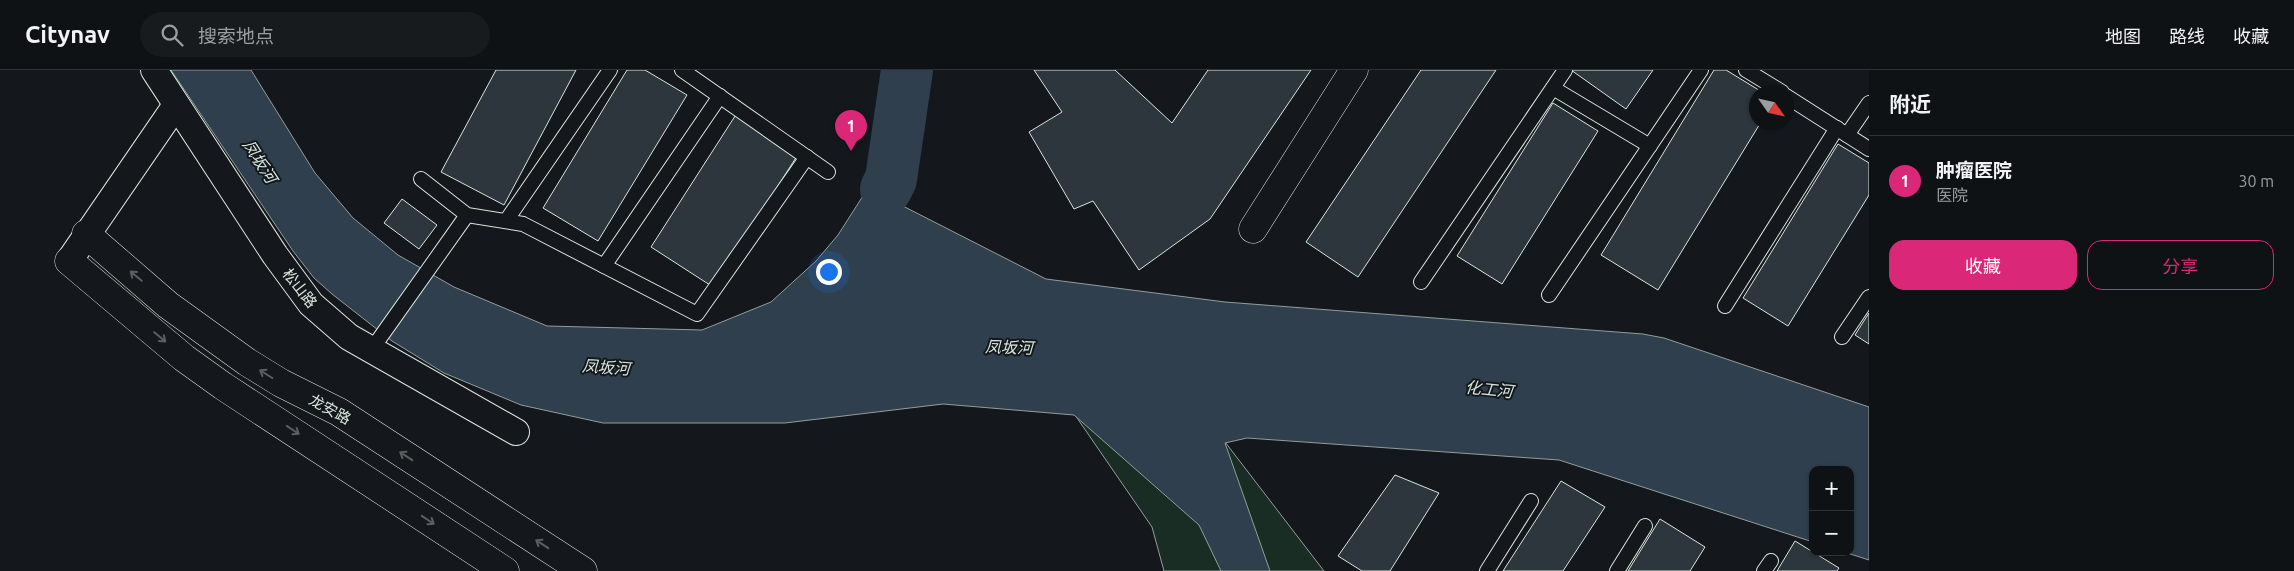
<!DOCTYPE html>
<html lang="zh">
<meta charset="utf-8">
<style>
:root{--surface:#0f1215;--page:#181b1e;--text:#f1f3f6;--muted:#9b9ea0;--line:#2f3234;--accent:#db2777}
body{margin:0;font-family:Ubuntu,"Noto Sans SC",sans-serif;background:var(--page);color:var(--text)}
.controls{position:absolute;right:15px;bottom:15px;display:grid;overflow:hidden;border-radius:10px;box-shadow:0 1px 4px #0004}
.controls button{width:45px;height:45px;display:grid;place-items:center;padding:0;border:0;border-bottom:1px solid var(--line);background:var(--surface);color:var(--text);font:25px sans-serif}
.compass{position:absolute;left:1749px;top:15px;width:45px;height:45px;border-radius:50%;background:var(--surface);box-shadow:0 1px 4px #0004;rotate:124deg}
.you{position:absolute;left:828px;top:201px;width:18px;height:18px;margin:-12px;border:4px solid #fff;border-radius:50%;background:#1a73e8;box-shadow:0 0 0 8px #1a73e833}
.badge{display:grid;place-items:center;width:32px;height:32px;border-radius:50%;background:var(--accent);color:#fff;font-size:16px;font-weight:700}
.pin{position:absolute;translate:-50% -41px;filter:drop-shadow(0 1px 2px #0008)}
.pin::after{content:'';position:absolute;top:26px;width:18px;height:15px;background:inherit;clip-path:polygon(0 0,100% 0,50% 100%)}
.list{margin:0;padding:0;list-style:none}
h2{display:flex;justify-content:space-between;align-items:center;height:65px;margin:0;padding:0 20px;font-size:21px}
h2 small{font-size:16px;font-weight:400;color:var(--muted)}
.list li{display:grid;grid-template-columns:32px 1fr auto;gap:15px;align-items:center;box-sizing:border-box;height:90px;padding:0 20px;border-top:1px solid var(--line)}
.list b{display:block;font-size:19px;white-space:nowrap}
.list p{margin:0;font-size:16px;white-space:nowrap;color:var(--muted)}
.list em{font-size:16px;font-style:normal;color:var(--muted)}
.actions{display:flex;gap:10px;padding:15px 20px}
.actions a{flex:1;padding:11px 0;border:1px solid var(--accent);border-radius:15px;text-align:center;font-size:18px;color:var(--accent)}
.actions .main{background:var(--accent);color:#fff}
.icon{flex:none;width:28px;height:28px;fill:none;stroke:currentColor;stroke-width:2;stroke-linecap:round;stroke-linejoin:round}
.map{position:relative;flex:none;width:1869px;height:501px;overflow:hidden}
header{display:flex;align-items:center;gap:30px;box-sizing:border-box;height:70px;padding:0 25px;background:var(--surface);border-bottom:1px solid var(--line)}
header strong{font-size:24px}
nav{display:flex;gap:28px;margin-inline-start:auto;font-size:18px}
.search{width:350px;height:45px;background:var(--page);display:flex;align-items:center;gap:12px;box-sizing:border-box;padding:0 18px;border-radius:28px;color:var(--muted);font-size:19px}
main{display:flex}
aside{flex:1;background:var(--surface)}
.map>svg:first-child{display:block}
</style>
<header>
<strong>Citynav</strong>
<div class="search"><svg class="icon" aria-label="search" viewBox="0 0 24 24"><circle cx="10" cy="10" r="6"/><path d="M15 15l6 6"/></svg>搜索地点</div>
<nav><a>地图</a><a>路线</a><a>收藏</a></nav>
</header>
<main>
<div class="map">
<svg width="1869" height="501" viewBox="0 0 1869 501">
<rect width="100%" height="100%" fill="#14181c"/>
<polygon fill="#1a2d24" stroke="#939e99" points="1075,345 1225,372 1324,501 1164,501 1152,457"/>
<polygon fill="#2f3f4d" stroke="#939e99" points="171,0 251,0 315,103 353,148 398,185 454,217 547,256 702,260 771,232 816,191 838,165 868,118 902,43 901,0 920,0 922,46 895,132 1046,209 1225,232 1643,264 1664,268 1869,337 1869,490 1844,482 1850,482 1850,400 1813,400 1813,472 1559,390 1247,368 1225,373 1270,501 1221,501 1199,455 1074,345 943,334 785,353 603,353 521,335 444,303 392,271 332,224 314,208 293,181"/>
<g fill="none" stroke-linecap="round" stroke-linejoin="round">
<polyline stroke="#2f3f4d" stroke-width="52" points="886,119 891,109 907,0"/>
</g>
<g fill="#2c363c" stroke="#d8e6dc">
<polygon points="496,0 576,0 504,135 441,102"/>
<polygon points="627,0 645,0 687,25 598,171 543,138"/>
<polygon points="1034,0 1115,0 1172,53 1208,0 1311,0 1210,149 1139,200 1093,131 1074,139 1029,62 1062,42"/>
<polygon points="1421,0 1496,0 1358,207 1306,172"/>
<polygon points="1571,0 1653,0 1626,39"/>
<polygon points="1714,0 1726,0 1762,22 1756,22 1756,52 1761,52 1658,220 1601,185"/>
<polygon points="1553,33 1598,61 1502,214 1457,186"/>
<polygon points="737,43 799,83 713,217 651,177"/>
<polygon points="1838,74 1869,93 1869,125 1788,256 1743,228"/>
<polygon points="402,129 437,155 419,179 384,153"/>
<polygon points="1869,243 1869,274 1855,265"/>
<polygon points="1395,405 1439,423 1390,501 1362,501 1338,486"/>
<polygon points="1561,411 1605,437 1563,501 1503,501"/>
<polygon points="1660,449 1705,477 1690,501 1628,501"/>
<polygon points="1795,471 1839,498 1837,501 1777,501"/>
</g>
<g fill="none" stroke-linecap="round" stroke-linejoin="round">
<defs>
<g id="service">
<polyline points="682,0 828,102"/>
<polyline points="1746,0 1782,22"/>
<polyline points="1553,18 1650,76"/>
<polyline points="1786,26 1869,79"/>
<polyline points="1847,65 1869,33"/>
<polyline points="421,109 467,145 523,154 697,244 807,87"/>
<polyline points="506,151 610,0"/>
<polyline points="604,196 720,26"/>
<polyline points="1421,212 1565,0"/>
<polyline points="1549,225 1701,0"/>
<polyline points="1725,236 1837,58"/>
<polyline points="1842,267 1869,227"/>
<polyline points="372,279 467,145"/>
<polyline points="1487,501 1531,431"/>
<polyline points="1617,501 1645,456"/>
<polyline points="1764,501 1771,491"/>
</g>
<g id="minor">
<polyline points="154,0 275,185 311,234 349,267 516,362"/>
<polyline points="69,191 176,35"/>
</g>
<polyline id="tertiary" points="1253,159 1354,0"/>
<g id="secondary">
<polyline points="86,164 168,235 247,292 281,313 339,342 583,501"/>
<polyline points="69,191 184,288 223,316 505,501"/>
</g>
</defs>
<use href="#service" stroke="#d8e6dc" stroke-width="16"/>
<use href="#minor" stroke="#d8e6dc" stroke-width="28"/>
<use href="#tertiary" stroke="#d8e6dc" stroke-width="29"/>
<use href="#secondary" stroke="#d8e6dc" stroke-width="29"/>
<use href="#service" stroke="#14181c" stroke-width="14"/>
<use href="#minor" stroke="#14181c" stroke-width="26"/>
<use href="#tertiary" stroke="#14181c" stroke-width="28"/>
<use href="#secondary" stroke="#14181c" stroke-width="28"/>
</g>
<defs><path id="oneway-shaft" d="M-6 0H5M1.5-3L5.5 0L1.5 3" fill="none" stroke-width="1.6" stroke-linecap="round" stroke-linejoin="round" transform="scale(1.25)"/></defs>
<g stroke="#59605f">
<use href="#oneway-shaft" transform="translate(136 206) rotate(-140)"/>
<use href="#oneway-shaft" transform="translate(160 267) rotate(40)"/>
<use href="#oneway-shaft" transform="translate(266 304) rotate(-148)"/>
<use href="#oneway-shaft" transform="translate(293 360) rotate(34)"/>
<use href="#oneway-shaft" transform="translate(406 386) rotate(-147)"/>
<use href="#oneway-shaft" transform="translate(428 450) rotate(34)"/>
<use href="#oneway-shaft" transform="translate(542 474) rotate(-147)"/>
</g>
<g text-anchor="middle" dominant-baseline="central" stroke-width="4" stroke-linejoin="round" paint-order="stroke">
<g font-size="15" fill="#d8e6dc" stroke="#14181c">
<text transform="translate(300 218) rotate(52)">松山路</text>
<text transform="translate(330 339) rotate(29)">龙安路</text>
</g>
<g font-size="16" font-style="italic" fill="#d8e6dc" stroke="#14181c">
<text transform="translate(260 91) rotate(57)">凤坂河</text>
<text transform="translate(1009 277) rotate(2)">凤坂河</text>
<text transform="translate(606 297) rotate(4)">凤坂河</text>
<text transform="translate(1489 319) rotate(6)">化工河</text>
</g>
</g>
</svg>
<div class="controls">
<button>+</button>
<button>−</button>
</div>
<svg class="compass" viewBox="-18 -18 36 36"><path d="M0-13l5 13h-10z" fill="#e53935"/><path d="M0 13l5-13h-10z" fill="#9b9ea0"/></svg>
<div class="you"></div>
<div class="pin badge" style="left:851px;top:81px">1</div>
</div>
<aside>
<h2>附近<small></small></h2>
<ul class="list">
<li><span class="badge">1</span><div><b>肿瘤医院</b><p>医院</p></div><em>30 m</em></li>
</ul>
<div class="actions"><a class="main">收藏</a><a>分享</a></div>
</aside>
</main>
